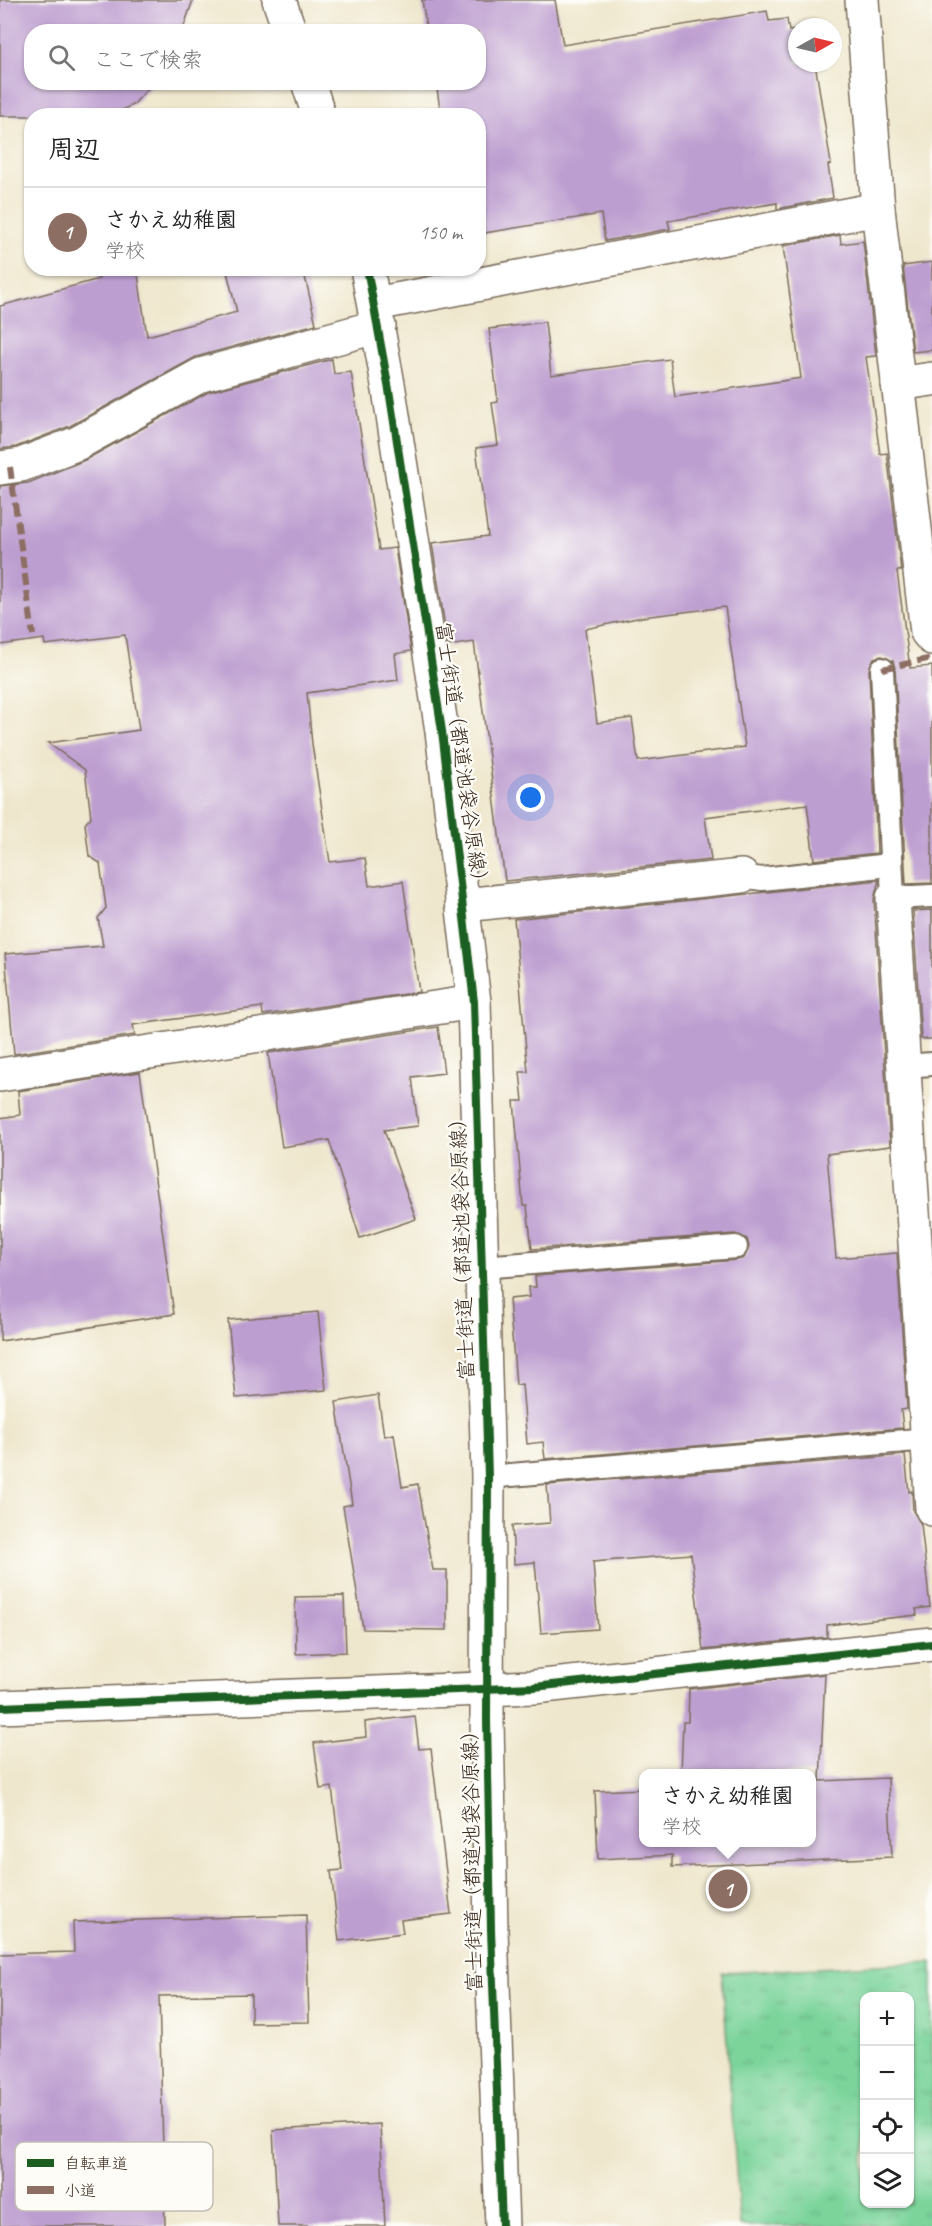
<!DOCTYPE html>
<html lang="ja">
<meta charset="utf-8">
<style>
:root{--surface:#fff;--page:#f2f2f2;--text:#222;--muted:#767676;--line:#e0e0e0;--accent:#d1495b}
body{margin:0;font-family:Caveat,"Klee One",sans-serif;background:var(--page);color:var(--text)}
.controls{position:absolute;right:18px;bottom:18px;display:grid;overflow:hidden;border-radius:12px;box-shadow:0 2px 4px #0004}
.controls button{width:54px;height:54px;display:grid;place-items:center;padding:0;border:0;border-bottom:2px solid var(--line);background:var(--surface);color:var(--text);font:30px sans-serif}
.compass{position:absolute;left:788px;top:18px;width:54px;height:54px;border-radius:50%;background:var(--surface);box-shadow:0 2px 4px #0004;rotate:82deg}
.you{position:absolute;left:531px;top:798px;width:21px;height:21px;margin:-15px;border:4px solid #fff;border-radius:50%;background:#1a73e8;box-shadow:0 0 0 9px #1a73e833}
.badge{display:grid;place-items:center;width:39px;height:39px;border-radius:50%;background:var(--accent);color:#fff;font-size:20px;font-weight:700}
.pin{position:absolute;translate:-50% -50%;border:3px solid #fff;box-shadow:0 2px 6px #0006}
.popup{position:absolute;left:639px;top:1769px;width:177px;height:78px;box-sizing:border-box;display:grid;place-content:center;border-radius:12px;background:var(--surface);filter:drop-shadow(0 2px 4px #0005);font-size:20px;white-space:nowrap;color:var(--muted)}
.popup b{font-size:22px;color:var(--text)}
.popup::after{content:'';position:absolute;left:50%;top:100%;margin-left:-12px;border:12px solid transparent;border-top-color:var(--surface)}
.list{margin:0;padding:0;list-style:none}
h2{display:flex;justify-content:space-between;align-items:center;height:78px;margin:0;padding:0 24px;font-size:26px}
h2 small{font-size:20px;font-weight:400;color:var(--muted)}
.list li{display:grid;grid-template-columns:39px 1fr auto;gap:18px;align-items:center;box-sizing:border-box;height:90px;padding:0 24px;border-top:2px solid var(--line)}
.list b{display:block;font-size:22px;white-space:nowrap}
.list p{margin:0;font-size:20px;white-space:nowrap;color:var(--muted)}
.list em{font-size:20px;font-style:normal;color:var(--muted)}
.icon{flex:none;width:33px;height:33px;fill:none;stroke:currentColor;stroke-width:2;stroke-linecap:round;stroke-linejoin:round}
.map{position:relative;flex:none;width:932px;height:2226px;overflow:hidden}
.search{position:absolute;background:var(--surface);box-shadow:0 2px 4px #0004;left:24px;top:24px;width:462px;height:66px;display:flex;align-items:center;gap:15px;box-sizing:border-box;padding:0 21px;border-radius:24px;color:var(--muted);font-size:22px}
.panel{position:absolute;background:var(--surface);box-shadow:0 2px 4px #0004;left:24px;top:108px;width:462px;height:168px;border-radius:24px}
.map>svg:first-child{display:block}
</style>
<div class="map">
<svg width="932" height="2226" viewBox="0 0 932 2226">
<defs>
<pattern id="park-tufts" width="24" height="20" patternUnits="userSpaceOnUse" patternTransform="scale(1.5)"><rect width="24" height="20" fill="#7bd49b"/><path d="M3 7l-1-3M5 7V3M7 7l1-3M15 17l-1-3M17 17v-4M19 17l1-3" fill="none" stroke="#6bb685"/></pattern>
</defs>
<rect width="100%" height="100%" fill="#fdfcf7"/>
<filter id="ink" filterUnits="userSpaceOnUse"><feTurbulence type="fractalNoise" baseFrequency=".0167" numOctaves="2"/><feDisplacementMap in="SourceGraphic" scale="12" xChannelSelector="R" yChannelSelector="G"/><feConvolveMatrix kernelMatrix="1 2 1 2 8 2 1 2 1" color-interpolation-filters="sRGB"/></filter>
<filter id="wash" filterUnits="userSpaceOnUse"><feTurbulence type="fractalNoise" baseFrequency=".008" numOctaves="4" result="noise"/><feDisplacementMap in="SourceGraphic" scale="24" xChannelSelector="R" yChannelSelector="G"/><feGaussianBlur stdDeviation="1.35" result="paint"/><feColorMatrix in="noise" values="0 0 0 0 0 0 0 0 0 0 0 0 0 0 0 0 0 1.4 0 .05"/><feComposite in="paint" operator="in"/></filter>
<g filter="url(#wash)">
<rect width="100%" height="100%" fill="#efe7cd"/>
<path fill="url(#park-tufts)" stroke="#5b7f5c" stroke-width="1.5" fill-rule="evenodd" d="M932 1962V2226H740L722 1973ZM864 1996H910V2204H864Z"/>
<g id="blocks">
<g fill="#bd9ed0" fill-rule="evenodd">
<polygon points="0,0 193,0 182,32 32,32 32,82 157,82 153,83 134,104 111,116 0,116"/>
<polygon points="422,0 555,0 563,45 767,11 769,21 787,19 789,31 797,30 797,63 815,63 831,164 828,165 833,198 777,209 777,203 668,221 670,229 605,241 601,214 478,234 478,116 441,116 436,82 478,82 478,32 427,32"/>
<path d="M840 235 841 244 863 241 876 356 866 357 880 454 887 453 901 571H897L910 668 932 666V883L906 884 895 668 893 661 882 656 874 658 869 670 877 853 814 860 807 804 705 817 711 860 505 881 474 642 448 646 432 543 488 536 476 448 498 445 492 403 498 402 489 329 545 322 551 375 670 359 675 397 801 378 783 246ZM725 607 745 747 638 761 632 718 597 723 585 629 642 617Z"/>
<polygon points="932,262 932,350 913,352 903,266"/>
<polygon points="97,268 137,268 147,336 237,312 226,268 303,268 316,324 196,357 70,426 16,447 0,449 0,306 99,279"/>
<polygon points="332,359 334,374 351,372 379,550 395,548 411,651 395,654 398,680 307,693 312,744 330,862 365,858 369,886 403,881 419,992 263,1015 262,1007 133,1025 135,1035 14,1054 5,954 103,946 98,918 106,908 100,863 89,856 85,824 91,817 85,770 48,743 139,730 125,635 45,645 44,639 0,645 0,486 28,483 85,460 208,392"/>
<polygon points="879,880 874,899 890,1146 827,1154 836,1258 897,1253 907,1409 901,1410 903,1428 545,1459 543,1442 527,1444 522,1384 516,1385 509,1299 529,1297 528,1287 536,1287 535,1276 737,1260 744,1258 749,1247 747,1239 735,1234 532,1249 527,1206 523,1206 514,1101 523,1101 520,1072 528,1072 514,919"/>
<polygon points="932,910 932,1039 921,1039 913,911"/>
<polygon points="438,1027 444,1073 412,1077 418,1126 384,1130 416,1219 360,1238 329,1140 282,1147 268,1053"/>
<polygon points="140,1072 174,1314 0,1341 0,1118 20,1115 18,1091"/>
<polygon points="318,1312 326,1390 236,1398 228,1320"/>
<polygon points="378,1395 384,1436 394,1434 402,1487 418,1484 433,1570 447,1570 447,1630 363,1629 343,1506 352,1504 336,1402"/>
<polygon points="905,1455 909,1492 912,1491 913,1511 921,1524 930,1607 916,1609 917,1615 827,1625 827,1637 703,1650 691,1554 593,1562 598,1629 541,1633 535,1562 514,1564 512,1526 550,1523 547,1485"/>
<polygon points="344,1596 346,1652 296,1654 295,1597"/>
<polygon points="825,1674 820,1781 888,1778 892,1857 672,1867 672,1855 598,1859 595,1791 644,1789 644,1842 812,1842 812,1773 681,1773 683,1722 688,1722 689,1689"/>
<polygon points="415,1716 419,1749 431,1748 451,1914 401,1920 403,1933 339,1941 331,1871 342,1870 332,1787 320,1789 314,1743 366,1737 365,1722"/>
<polygon points="306,1915 309,2022 251,2023 251,1994 159,1996 165,2226 0,2226 0,1954 74,1952 73,1922"/>
<polygon points="380,2124 385,2226 278,2226 273,2130"/>
</g>
</g>
</g>
<g filter="url(#ink)">
<use href="#blocks" fill-opacity="0" stroke="#7a6c5b" stroke-width="1.5"/>
<g fill="none" stroke-linecap="round" stroke-linejoin="round">
<defs>
<g id="service">
<polyline points="882,669 893,898 932,896"/>
<polyline points="742,876 762,879 890,865"/>
<polyline points="904,1066 932,1064"/>
<polyline points="481,1267 736,1247"/>
<polyline points="488,1477 928,1439"/>
</g>
<g id="minor">
<polyline points="862,0 878,209 927,632 932,638"/>
<polyline points="375,304 878,209"/>
<polyline points="898,384 932,379"/>
<polyline points="0,468 21,465 78,443 201,375 379,326"/>
<polyline points="893,898 932,1509"/>
<polyline points="464,905 742,876"/>
<polyline points="0,1075 474,1002"/>
<polyline points="0,1707 534,1687 932,1644"/>
</g>
<g id="secondary">
<polyline points="279,0 290,32"/>
<polyline points="308,82 319,116"/>
<polyline points="367,268 389,390 442,731 474,1002 488,1477 487,1720 491,1930 502,2226"/>
</g>
</defs>
<use href="#service" stroke="#7a6c5b" stroke-width="26"/>
<use href="#minor" stroke="#7a6c5b" stroke-width="36"/>
<use href="#secondary" stroke="#7a6c5b" stroke-width="36"/>
<use href="#service" stroke="#fff" stroke-width="22"/>
<use href="#minor" stroke="#fff" stroke-width="33"/>
<use href="#secondary" stroke="#fff" stroke-width="33"/>
<g stroke="#8d6e63" stroke-width="6" stroke-dasharray="12 6" stroke-linecap="butt">
<polyline points="10,467 33,635"/>
<polyline points="882,669 932,658"/>
</g>
<defs>
<g id="cycleway">
<polyline points="367,268 389,390 442,731 474,1002 488,1477 487,1720 491,1930 502,2226"/>
<polyline points="0,1707 534,1687 932,1644"/>
</g>
</defs>
<use href="#cycleway" stroke="#fdfcf7" stroke-width="11"/>
<use href="#cycleway" stroke="#1b5e20" stroke-width="8"/>
</g>
</g>
<g text-anchor="middle" dominant-baseline="central" stroke-width="4.5" stroke-linejoin="round" paint-order="stroke">
<g font-size="21" fill="#3b2a1e" stroke="#fdfcf7">
<text transform="translate(462 757) rotate(82)">富士街道（都道池袋谷原線）</text>
<text transform="translate(462 1244) rotate(-92)">富士街道（都道池袋谷原線）</text>
<text transform="translate(472 1856) rotate(-91)">富士街道（都道池袋谷原線）</text>
</g>
</g>
<rect x="15" y="2142" width="198" height="69" rx="9" fill="#fdfcf7" stroke="#c3bdb6" stroke-width="1.5"/>
<rect x="27" y="2159" width="27" height="8" fill="#1b5e20"/>
<rect x="27" y="2186" width="27" height="8" fill="#8d6e63"/>
<g font-size="16" fill="#3b2a1e">
<text x="64" y="2169">自転車道</text>
<text x="64" y="2196">小道</text>
</g>
</svg>
<div class="controls">
<button>+</button>
<button>−</button>
<button><svg class="icon" aria-label="locate" viewBox="0 0 24 24"><circle cx="12" cy="12" r="6"/><path d="M12 2v4M12 18v4M2 12h4M18 12h4"/></svg></button>
<button><svg class="icon" aria-label="layers" viewBox="0 0 24 24"><path d="M12 4l9 5-9 5-9-5zM3 14l9 5 9-5"/></svg></button>
</div>
<svg class="compass" viewBox="-18 -18 36 36"><path d="M0-13l5 13h-10z" fill="#e53935"/><path d="M0 13l5-13h-10z" fill="#767676"/></svg>
<div class="you"></div>
<div class="pin badge" style="left:728px;top:1889px;background:#8d6e63">1</div>
<div class="popup"><b>さかえ幼稚園</b>学校</div>
<div class="search"><svg class="icon" aria-label="search" viewBox="0 0 24 24"><circle cx="10" cy="10" r="6"/><path d="M15 15l6 6"/></svg>ここで検索</div>
<section class="panel">
<h2>周辺<small></small></h2>
<ul class="list">
<li><span class="badge" style="background:#8d6e63">1</span><div><b>さかえ幼稚園</b><p>学校</p></div><em>150 m</em></li>
</ul>
</section>
</div>
